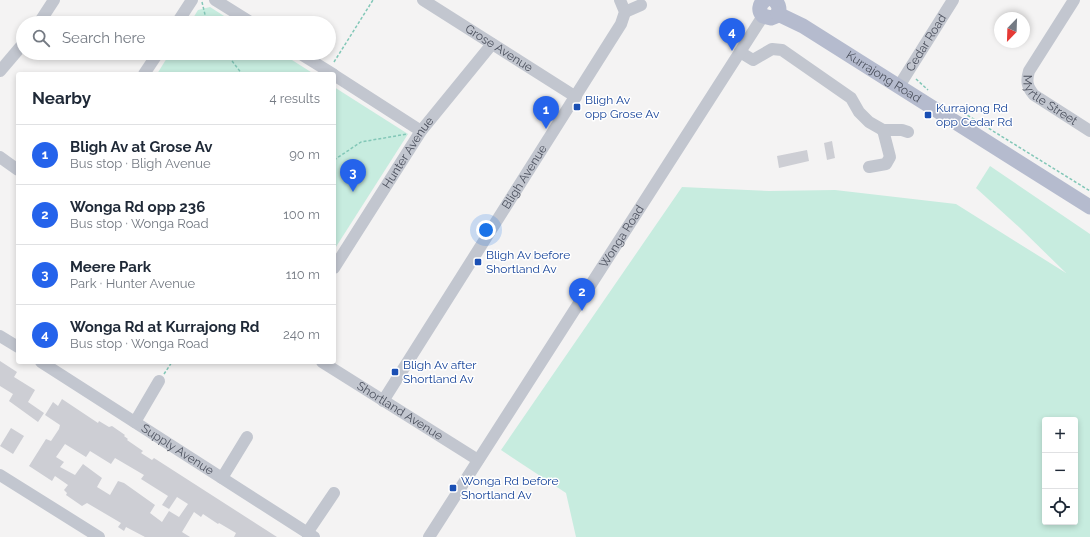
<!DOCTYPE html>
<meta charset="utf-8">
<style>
:root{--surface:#fff;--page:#f6f6f7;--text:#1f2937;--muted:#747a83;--line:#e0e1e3;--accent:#2563eb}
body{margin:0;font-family:Raleway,sans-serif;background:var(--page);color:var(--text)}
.controls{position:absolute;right:12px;bottom:12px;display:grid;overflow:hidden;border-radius:4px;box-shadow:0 2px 6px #0003}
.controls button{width:36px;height:36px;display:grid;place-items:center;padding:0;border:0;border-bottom:1px solid var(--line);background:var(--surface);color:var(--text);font:20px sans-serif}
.compass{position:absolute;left:994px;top:12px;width:36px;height:36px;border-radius:50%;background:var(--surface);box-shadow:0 2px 6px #0003;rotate:203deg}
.you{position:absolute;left:486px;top:230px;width:14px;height:14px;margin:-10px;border:3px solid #fff;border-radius:50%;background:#1a73e8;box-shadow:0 0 0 6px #1a73e833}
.badge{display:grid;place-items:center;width:26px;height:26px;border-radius:50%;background:var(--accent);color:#fff;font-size:13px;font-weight:700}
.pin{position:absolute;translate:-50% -33px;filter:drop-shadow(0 1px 2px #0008)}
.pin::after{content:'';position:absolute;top:21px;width:14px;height:12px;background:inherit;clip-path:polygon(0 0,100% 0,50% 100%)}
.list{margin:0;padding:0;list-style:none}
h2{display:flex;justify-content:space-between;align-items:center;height:52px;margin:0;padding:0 16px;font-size:17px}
h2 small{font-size:13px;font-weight:400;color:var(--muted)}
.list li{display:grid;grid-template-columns:26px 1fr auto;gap:12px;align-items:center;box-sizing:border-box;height:60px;padding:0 16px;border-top:1px solid var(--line)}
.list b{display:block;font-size:15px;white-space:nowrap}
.list p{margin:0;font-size:13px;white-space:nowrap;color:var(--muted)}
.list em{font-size:13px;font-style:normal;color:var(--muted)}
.icon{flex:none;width:22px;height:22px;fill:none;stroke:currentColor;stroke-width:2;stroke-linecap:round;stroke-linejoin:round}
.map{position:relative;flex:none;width:1090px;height:537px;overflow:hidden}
.search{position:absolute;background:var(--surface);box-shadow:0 2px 6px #0003;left:16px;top:16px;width:320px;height:44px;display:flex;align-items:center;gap:10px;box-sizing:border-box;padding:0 14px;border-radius:22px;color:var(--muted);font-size:15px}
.panel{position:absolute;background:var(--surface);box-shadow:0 2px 6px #0003;left:16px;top:72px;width:320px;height:292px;border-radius:4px}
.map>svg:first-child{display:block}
</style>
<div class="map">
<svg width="1090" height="537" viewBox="0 0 1090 537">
<rect width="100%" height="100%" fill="#f4f3f3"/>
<g fill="#c7ecdf" fill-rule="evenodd">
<polygon points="210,7 235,23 190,23 198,10"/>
<polygon points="170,53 281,53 314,74 157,74"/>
<polygon points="334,87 408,134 334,250"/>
<path d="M990 166 1090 234V537H576L566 493 501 450 682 187 769 191 835 190 956 204 1066 273 1020 228 976 188ZM1045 420H1075V522H1045Z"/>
</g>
<g fill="#cdced4" fill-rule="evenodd">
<polygon points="832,141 835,158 827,160 824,143"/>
<polygon points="807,150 809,161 779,168 777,156"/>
<polygon points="0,361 17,372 14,377 35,390 28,402 44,413 38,422 9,401 13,394 0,386"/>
<path d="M62 399 98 423 99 421 109 427 112 426 125 435 124 436 128 439 127 440 143 451 141 453 152 460 154 458 277 537H234L236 533 219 523 218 524 203 514 201 517 194 512 182 532 190 537H145L126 527 124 531 118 527 121 523 87 503 82 506 66 495 67 493 64 490 68 485 55 476 52 481 29 466 46 439 51 441 59 429 60 425 45 415 53 402 58 406ZM65 444 86 457 90 451 111 464 115 458 144 475 141 479 168 496 162 505 169 509 177 497 188 504 179 517 169 511 162 522 150 513 155 505 124 483 118 481 110 495 97 487 102 478 83 464 75 475 60 467 64 462 56 457Z"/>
<polygon points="11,428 24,436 13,454 0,446"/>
</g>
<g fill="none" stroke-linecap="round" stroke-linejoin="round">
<g stroke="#82c7b7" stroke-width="1.5" stroke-dasharray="3 2" stroke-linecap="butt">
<polyline points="202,2 207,23"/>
<polyline points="226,53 242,74"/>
<polyline points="285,53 289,56"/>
<polyline points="334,62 373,0"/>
<polyline points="916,79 928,90"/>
<polyline points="959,110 1090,191"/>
<polyline points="334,160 361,142 407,134"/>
<polyline points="164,374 172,362"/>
</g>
<g stroke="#c2c6cf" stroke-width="12">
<polyline points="215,0 252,23"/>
<path id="s1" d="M423 0 576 97"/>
<path id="s2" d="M1074 0 1029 71C1026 81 1027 87 1034 95L1090 131"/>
<polyline points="625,12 641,5"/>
<polyline points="39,23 54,0"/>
<polyline points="177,23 192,0"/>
<polyline points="740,52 753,60 772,49 782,50 851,98 859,112 869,122 883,130 902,130 908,132"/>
<polyline points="299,53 333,74"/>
<polyline points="0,71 23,44"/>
<polyline points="144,74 158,53"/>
<polyline points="334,75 421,131"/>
<path id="s3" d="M899 86 953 0"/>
<polyline points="0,157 18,170"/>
<polyline points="869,167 886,164 890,157 883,130"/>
<path id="s4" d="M334 268 421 131 492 44"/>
<polyline points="0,336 18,347"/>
<path id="s5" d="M41 362 314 537"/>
<path id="s6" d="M322 362 478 460"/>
<path id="s7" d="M383 401 621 24 625 12 620 0"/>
<polyline points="135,422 159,381"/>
<polyline points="0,475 99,537"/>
<polyline points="222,478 247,437"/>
<polyline points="307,533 334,493"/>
<path id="s8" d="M429 537 763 16"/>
</g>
<g stroke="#b5bbce" stroke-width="15">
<path d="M765 0C759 4 758 11 763 16L771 18 776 16C781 10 779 4 774 0"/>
<path id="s9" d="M778 14 803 26 1090 207"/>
</g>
</g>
<g fill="#1a4fb4" stroke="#fff" stroke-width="1.5">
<rect x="573" y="103" width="8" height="8" rx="2"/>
<rect x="924" y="111" width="8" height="8" rx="2"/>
<rect x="474" y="258" width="8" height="8" rx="2"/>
<rect x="391" y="368" width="8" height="8" rx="2"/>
<rect x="449" y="484" width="8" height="8" rx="2"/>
</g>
<g text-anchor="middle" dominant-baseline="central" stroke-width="3" stroke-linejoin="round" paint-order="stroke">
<g font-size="12" fill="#4c515e" stroke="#fff">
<text stroke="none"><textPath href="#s3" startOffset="51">Cedar Road</textPath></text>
<text stroke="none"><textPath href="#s1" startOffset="90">Grose Avenue</textPath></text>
<text stroke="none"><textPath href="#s9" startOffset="123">Kurrajong Road</textPath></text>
<text stroke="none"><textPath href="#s2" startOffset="124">Myrtle Street</textPath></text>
<text stroke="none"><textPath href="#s4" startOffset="137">Hunter Avenue</textPath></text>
<text stroke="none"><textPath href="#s7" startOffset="265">Bligh Avenue</textPath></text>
<text stroke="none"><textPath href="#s8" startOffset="357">Wonga Road</textPath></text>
<text stroke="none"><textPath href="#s6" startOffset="92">Shortland Avenue</textPath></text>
<text stroke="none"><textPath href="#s5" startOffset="162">Supply Avenue</textPath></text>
</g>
<g font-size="12" fill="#164399" stroke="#fff" text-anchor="start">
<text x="585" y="100">Bligh Av<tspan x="585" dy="14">opp Grose Av</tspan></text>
<text x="936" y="108">Kurrajong Rd<tspan x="936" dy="14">opp Cedar Rd</tspan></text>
<text x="486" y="255">Bligh Av before<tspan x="486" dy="14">Shortland Av</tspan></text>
<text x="403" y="365">Bligh Av after<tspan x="403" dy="14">Shortland Av</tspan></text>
<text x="461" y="481">Wonga Rd before<tspan x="461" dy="14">Shortland Av</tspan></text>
</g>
</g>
</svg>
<div class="controls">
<button>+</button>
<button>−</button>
<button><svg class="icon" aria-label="locate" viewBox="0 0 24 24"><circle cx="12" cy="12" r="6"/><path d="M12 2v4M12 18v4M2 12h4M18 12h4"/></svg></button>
</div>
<svg class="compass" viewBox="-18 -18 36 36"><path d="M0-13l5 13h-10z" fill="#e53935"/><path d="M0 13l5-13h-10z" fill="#747a83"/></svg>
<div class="you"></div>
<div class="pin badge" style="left:546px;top:129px">1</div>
<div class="pin badge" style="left:582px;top:311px">2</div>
<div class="pin badge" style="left:353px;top:192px">3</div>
<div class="pin badge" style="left:732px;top:51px">4</div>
<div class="search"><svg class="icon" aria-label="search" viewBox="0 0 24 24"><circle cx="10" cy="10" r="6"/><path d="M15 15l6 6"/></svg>Search here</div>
<section class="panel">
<h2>Nearby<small>4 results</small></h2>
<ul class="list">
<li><span class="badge">1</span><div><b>Bligh Av at Grose Av</b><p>Bus stop · Bligh Avenue</p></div><em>90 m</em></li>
<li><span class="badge">2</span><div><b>Wonga Rd opp 236</b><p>Bus stop · Wonga Road</p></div><em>100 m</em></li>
<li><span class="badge">3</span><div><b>Meere Park</b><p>Park · Hunter Avenue</p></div><em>110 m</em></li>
<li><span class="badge">4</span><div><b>Wonga Rd at Kurrajong Rd</b><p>Bus stop · Wonga Road</p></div><em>240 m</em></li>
</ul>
</section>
</div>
